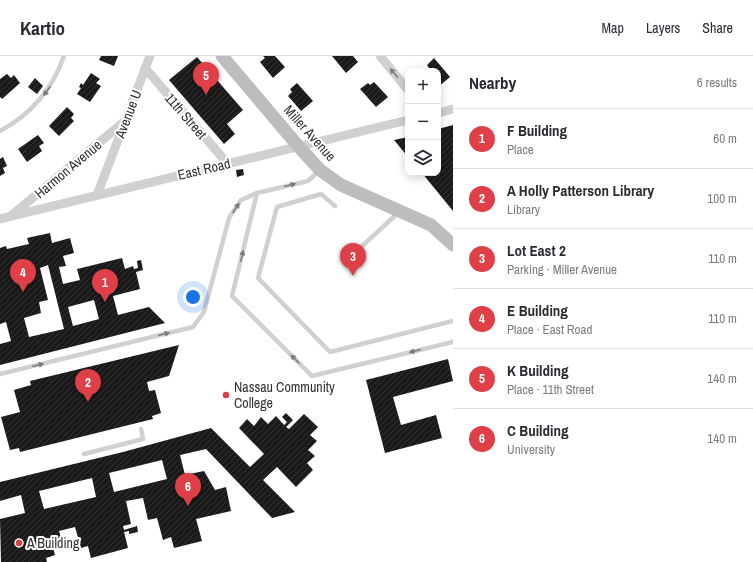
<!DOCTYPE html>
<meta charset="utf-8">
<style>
:root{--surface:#fff;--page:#f2f2f3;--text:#2b2b33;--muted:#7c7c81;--line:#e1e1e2;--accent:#df4048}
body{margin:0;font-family:"Archivo Narrow",sans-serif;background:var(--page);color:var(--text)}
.controls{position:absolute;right:12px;top:12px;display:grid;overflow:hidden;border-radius:8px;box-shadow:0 2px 10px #0003}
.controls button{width:36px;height:36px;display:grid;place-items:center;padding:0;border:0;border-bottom:1px solid var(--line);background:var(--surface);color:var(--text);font:20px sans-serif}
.you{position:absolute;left:193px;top:241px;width:14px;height:14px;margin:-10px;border:3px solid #fff;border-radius:50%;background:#1a73e8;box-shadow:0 0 0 6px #1a73e833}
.badge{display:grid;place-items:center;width:26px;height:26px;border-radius:50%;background:var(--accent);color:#fff;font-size:13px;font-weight:700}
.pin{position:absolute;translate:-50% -33px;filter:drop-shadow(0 1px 2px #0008)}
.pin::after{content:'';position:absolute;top:21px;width:14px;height:12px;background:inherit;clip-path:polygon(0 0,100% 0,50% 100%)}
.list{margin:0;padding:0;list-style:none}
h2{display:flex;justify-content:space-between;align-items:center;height:52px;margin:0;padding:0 16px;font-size:17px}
h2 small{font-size:13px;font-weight:400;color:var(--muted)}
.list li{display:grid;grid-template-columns:26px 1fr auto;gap:12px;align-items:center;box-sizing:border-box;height:60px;padding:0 16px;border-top:1px solid var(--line)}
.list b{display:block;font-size:15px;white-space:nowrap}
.list p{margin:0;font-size:13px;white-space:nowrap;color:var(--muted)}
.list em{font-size:13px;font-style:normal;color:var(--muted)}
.icon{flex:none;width:22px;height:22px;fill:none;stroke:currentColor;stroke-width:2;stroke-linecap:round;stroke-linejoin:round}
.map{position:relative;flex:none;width:453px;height:506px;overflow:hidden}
header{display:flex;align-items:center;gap:24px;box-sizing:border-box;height:56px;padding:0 20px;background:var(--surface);border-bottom:1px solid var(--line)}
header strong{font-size:19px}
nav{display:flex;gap:22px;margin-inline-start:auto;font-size:14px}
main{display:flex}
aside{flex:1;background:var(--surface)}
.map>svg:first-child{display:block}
</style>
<header>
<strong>Kartio</strong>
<nav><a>Map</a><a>Layers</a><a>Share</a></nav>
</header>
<main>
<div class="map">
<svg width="453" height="506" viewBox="0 0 453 506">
<defs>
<pattern id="building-hatch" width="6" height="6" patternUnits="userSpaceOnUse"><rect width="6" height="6" fill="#1a1a1a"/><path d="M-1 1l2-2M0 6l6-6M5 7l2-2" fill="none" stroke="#333"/></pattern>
</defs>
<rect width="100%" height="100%" fill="#fff"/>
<g fill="url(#building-hatch)" fill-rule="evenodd">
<polygon points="101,0 118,0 114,10 99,4"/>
<polygon points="263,0 275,0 285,11 273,22 260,6 265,2"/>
<polygon points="332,0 353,0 358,6 346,17"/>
<polygon points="197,1 243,54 227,68 235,78 224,88 169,24"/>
<polygon points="434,2 450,21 438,31 438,15 425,15 429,12 427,9"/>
<polygon points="91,17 100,23 96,27 101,30 90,46 77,38 81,32 79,31 81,27 83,29"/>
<polygon points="7,18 11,22 14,19 20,27 2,43 0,41 0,23"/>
<polygon points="35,22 43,30 37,38 28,31"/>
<polygon points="374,26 388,41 376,51 360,33 368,27 370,29"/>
<polygon points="297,27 313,45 301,55 288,40 292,36 290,33"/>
<polygon points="67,51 74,58 71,62 74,65 59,80 49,70"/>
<polygon points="453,69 453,155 422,117 438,117 438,73"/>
<polygon points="38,79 44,87 39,90 42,95 27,106 18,93"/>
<polygon points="408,81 408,101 394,84"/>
<polygon points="3,101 7,110 3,112 5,117 0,120 0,103"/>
<polygon points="243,113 244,119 237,121 236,114"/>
<path d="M50 177 52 187 70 182 74 197 63 200 66 210 59 211 63 228 80 224 77 213 122 202 125 213 133 210 134 213 138 212 137 205 141 204 143 214 136 216 140 233 113 240 118 259 149 251 165 267 0 309V288L11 285 6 266 0 268V192L6 190 7 193 29 188 27 182ZM48 209 64 273 29 281 24 262 41 257 39 246 48 244 40 212ZM94 244 99 263 73 270 68 251Z"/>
<polygon points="179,289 169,320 147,326 149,335 155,334 161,357 152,360 153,363 20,396 19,392 10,394 1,361 20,356 14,334 31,329 30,325"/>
<polygon points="448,303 453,325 393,341 401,369 436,359 442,382 385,397 366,324"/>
<path d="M286 357 293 364 286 371 289 373 304 358 318 371 310 379 317 385 308 394 315 400 307 407 313 414 296 431 277 411 263 424 295 456 272 462 206 393 180 399 185 419 204 415 215 434 226 431 231 455 196 463 202 485 174 492 171 481 163 484 157 462 148 464 143 442 126 445 131 468 123 470 124 474 137 470 138 476 129 478V475L124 476 128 492 91 502 88 490 81 492 75 471 59 475 62 485 52 488 55 499 46 502 47 506H1L0 463 25 457 21 439 0 445V426L123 396 211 372 250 411 264 398 239 372 247 363 254 370 261 361 268 368 276 360 284 369 287 366 282 361ZM162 404 167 423 114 436 109 417ZM92 422 96 441 44 453 39 435Z"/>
</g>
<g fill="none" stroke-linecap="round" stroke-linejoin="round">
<g stroke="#d0d0d0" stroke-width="4.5">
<path d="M0 75C32 58 52 34 64 0"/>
<polyline points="257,137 232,240 312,320 453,286"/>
<polyline points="335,150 321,138 277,151 258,222 330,296 453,265"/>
<polyline points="347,204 399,156"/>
<polyline points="0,318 193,271 204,256 229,162 241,144 257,137 308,125 319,115"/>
<polyline points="84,398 143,383 141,373"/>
</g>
<g stroke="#d0d0d0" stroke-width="9">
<polyline points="380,0 408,34"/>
<polyline points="145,12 228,108"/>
<polyline points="438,57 453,53"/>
<polyline points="97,139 150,0"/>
<polyline points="12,159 125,65"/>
<polyline points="0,163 408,64"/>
</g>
<polyline stroke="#bdbdbd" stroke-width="13" points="222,0 299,91 320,114 341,129 431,169 453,189"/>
</g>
<defs><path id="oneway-solid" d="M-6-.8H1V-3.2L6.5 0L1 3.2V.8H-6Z"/></defs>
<g fill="#7a7a7a">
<use href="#oneway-solid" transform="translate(394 17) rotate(-130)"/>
<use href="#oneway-solid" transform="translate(47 35) rotate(126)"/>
<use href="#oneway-solid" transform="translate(290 129) rotate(-14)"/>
<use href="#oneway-solid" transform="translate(236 152) rotate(-56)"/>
<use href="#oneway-solid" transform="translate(242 200) rotate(-76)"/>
<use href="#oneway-solid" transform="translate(164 278) rotate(-14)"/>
<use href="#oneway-solid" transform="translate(415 295) rotate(166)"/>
<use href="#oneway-solid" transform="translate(295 303) rotate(-135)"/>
<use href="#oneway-solid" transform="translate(38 309) rotate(-14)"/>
</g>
<g fill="#df4048" stroke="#fff" stroke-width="1.5">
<circle cx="226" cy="339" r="4"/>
<circle cx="19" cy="487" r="4"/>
</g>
<g text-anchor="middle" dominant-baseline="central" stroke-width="4" stroke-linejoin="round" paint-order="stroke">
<g font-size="14" fill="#333" stroke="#fff">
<text transform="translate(128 58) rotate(-69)">Avenue U</text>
<text transform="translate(186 60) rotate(49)">11th Street</text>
<text transform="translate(310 77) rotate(48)">Miller Avenue</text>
<text transform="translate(68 113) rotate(-40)">Harmon Avenue</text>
<text transform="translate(204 113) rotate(-13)">East Road</text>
</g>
<g font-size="14" fill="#333" stroke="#fff" text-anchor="start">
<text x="234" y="331">Nassau Community<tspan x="234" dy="16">College</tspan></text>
<text x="27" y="487">A Building</text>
</g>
</g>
</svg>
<div class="controls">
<button>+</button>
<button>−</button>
<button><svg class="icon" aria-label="layers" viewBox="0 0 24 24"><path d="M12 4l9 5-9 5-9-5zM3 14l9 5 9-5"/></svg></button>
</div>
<div class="you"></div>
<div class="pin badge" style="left:105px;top:246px">1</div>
<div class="pin badge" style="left:88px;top:346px">2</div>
<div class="pin badge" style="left:353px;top:220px">3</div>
<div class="pin badge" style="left:23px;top:236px">4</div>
<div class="pin badge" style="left:206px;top:39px">5</div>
<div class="pin badge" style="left:188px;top:450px">6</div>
</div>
<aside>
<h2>Nearby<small>6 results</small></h2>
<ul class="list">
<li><span class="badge">1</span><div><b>F Building</b><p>Place</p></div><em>60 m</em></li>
<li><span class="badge">2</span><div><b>A Holly Patterson Library</b><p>Library</p></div><em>100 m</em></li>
<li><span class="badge">3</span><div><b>Lot East 2</b><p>Parking · Miller Avenue</p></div><em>110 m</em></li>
<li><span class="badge">4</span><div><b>E Building</b><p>Place · East Road</p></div><em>110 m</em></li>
<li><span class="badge">5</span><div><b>K Building</b><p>Place · 11th Street</p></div><em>140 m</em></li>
<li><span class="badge">6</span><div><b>C Building</b><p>University</p></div><em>140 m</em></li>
</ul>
</aside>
</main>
